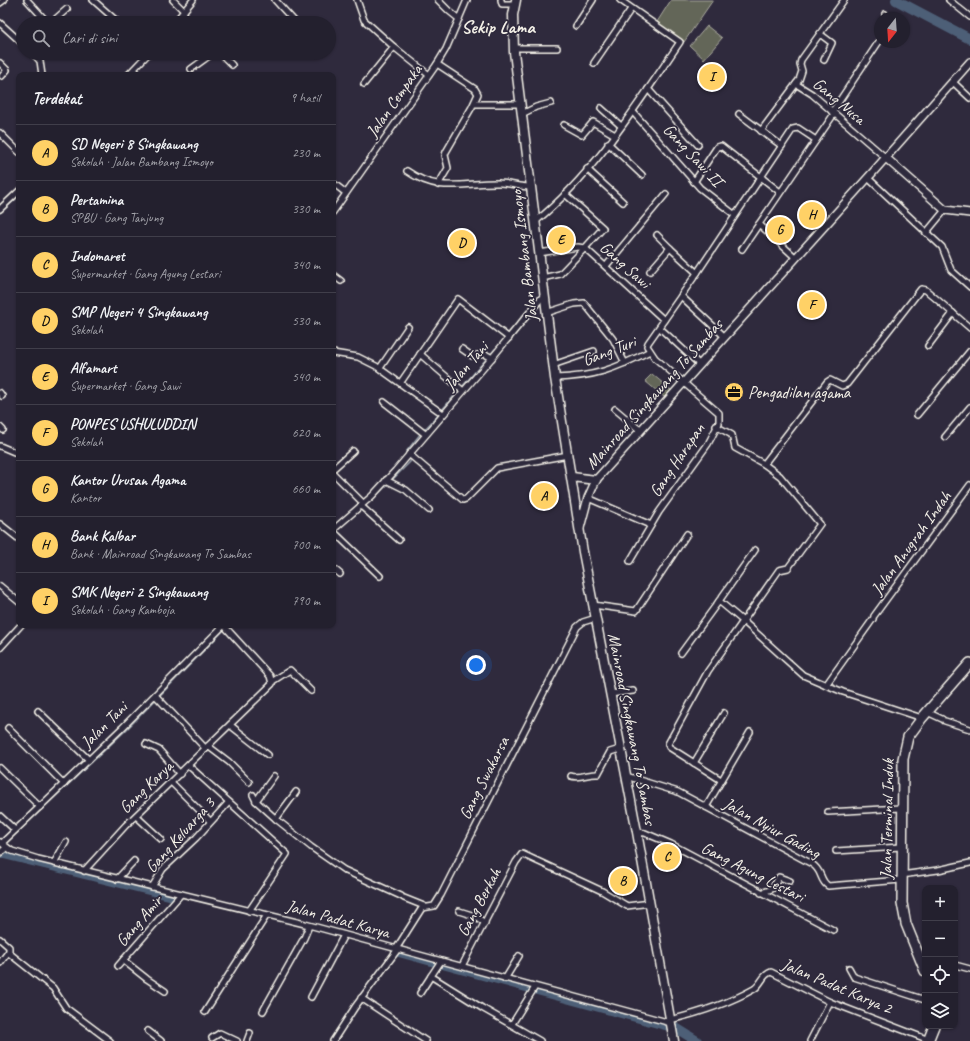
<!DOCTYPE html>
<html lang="id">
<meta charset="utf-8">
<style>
:root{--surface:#23202e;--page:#2f2d3a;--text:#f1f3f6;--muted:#a3a3aa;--line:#403e4a;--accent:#ffd166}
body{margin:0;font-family:Caveat,sans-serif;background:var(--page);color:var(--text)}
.controls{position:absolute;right:12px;bottom:12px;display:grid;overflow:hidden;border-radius:8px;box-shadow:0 1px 3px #0004}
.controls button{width:36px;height:36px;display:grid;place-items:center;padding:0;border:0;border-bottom:1px solid var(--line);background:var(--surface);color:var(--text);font:20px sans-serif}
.compass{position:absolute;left:874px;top:12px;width:36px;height:36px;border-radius:50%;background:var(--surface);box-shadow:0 1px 3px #0004;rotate:197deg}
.you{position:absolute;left:476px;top:665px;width:14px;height:14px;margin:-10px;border:3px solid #fff;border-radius:50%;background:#1a73e8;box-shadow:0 0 0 6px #1a73e833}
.badge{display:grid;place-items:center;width:26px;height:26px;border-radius:50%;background:var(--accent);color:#111;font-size:13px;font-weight:700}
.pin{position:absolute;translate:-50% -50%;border:2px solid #fff;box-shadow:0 1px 4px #0006}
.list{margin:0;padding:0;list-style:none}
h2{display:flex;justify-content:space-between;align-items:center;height:52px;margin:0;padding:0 16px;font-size:17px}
h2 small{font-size:13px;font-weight:400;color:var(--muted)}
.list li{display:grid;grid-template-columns:26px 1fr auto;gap:12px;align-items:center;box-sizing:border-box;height:56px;padding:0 16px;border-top:1px solid var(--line)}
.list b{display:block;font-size:15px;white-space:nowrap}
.list p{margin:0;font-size:13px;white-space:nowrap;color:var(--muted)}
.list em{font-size:13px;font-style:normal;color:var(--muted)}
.icon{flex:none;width:22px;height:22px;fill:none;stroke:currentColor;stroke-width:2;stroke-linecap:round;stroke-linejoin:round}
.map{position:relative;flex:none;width:970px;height:1041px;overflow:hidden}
.search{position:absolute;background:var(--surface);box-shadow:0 1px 3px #0004;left:16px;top:16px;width:320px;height:44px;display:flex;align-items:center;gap:10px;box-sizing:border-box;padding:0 14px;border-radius:22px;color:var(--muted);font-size:15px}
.panel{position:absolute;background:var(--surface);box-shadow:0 1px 3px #0004;left:16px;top:72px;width:320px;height:556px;border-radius:8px}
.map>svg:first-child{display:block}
</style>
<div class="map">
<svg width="970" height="1041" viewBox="0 0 970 1041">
<rect width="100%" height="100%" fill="#2f2a3d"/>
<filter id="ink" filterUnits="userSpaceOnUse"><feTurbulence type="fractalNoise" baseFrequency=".025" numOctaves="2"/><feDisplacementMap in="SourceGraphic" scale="8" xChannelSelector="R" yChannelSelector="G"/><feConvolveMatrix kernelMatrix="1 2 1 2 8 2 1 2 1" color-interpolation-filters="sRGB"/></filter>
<g filter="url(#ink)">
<g fill="#646658" stroke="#acaca0">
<polygon points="671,0 713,0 684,42 657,22"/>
<polygon points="707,26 722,38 704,59 690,46"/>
<polygon points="652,374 671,390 664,397 645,381"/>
</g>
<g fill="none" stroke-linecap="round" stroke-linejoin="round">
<g stroke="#9099a4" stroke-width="1.5">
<polyline points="0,213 16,199"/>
<polyline points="441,411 495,349"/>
<polyline points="424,430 439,414"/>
<polyline points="407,453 406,452 421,433"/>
<polyline points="375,497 410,462 411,458"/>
<polyline points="336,531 362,508"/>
<polyline points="5,844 125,731 225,629"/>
</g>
<g stroke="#4d5f77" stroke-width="10">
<polyline points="896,0 970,39"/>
<polyline points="0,853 177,897"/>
<polyline points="399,952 676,1028 697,1041"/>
</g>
<defs>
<g id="street">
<polyline points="27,0 48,23"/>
<polyline points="93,0 119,23"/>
<polyline points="173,0 184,11"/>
<polyline points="275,0 296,23"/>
<polyline points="357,0 364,20 394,47 429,75"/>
<polyline points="438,0 449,11 459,19"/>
<polyline points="501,0 502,4 514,4"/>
<polyline points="949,0 970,17"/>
<polyline points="0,3 4,0"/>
<polyline points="183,13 192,23"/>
<polyline points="885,14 887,18"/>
<polyline points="0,23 23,44"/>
<polyline points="51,23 67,9"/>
<polyline points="174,23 193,0"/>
<polyline points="576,26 593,0"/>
<polyline points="820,34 832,43 824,60"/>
<polyline points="514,48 557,48"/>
<polyline points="33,53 40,61 42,75"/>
<polyline points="220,53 232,65"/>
<polyline points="39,58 44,53"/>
<polyline points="0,63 7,70 2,76"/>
<polyline points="594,63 631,9"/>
<polyline points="437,64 475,89 478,94 472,107 446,152 445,155 448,168 438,185"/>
<polyline points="134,69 139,75"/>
<polyline points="191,69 213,53"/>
<polyline points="128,75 149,53"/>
<polyline points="953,82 970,98"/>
<polyline points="364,84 394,47"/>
<polyline points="796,84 812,94 886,158"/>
<polyline points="648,89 698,145"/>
<polyline points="474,104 521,104"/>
<polyline points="601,108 621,126"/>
<polyline points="633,112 700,188 735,215"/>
<polyline points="832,112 880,40"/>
<polyline points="522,114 536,107 551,103"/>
<polyline points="739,114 782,146"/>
<polyline points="564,125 582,135 593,122 615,135"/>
<polyline points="761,131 799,80 802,71 800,64 801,60 844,0"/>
<polyline points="0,133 19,152"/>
<polyline points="608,143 642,175"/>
<polyline points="587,169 623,202"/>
<path d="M407 171C440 194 463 182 500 183 510 183 519 187 531 187"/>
<polyline points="868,178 942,247 951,270 970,287"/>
<polyline points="694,182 717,147 721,146 780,192"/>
<polyline points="333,183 346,193"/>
<polyline points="0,209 19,191"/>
<polyline points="333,212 437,64 446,49 467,0"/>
<path d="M535 222C595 173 637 105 680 42L620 0"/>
<polyline points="759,224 796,258"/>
<polyline points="926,233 945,210"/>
<polyline points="657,235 670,248"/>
<polyline points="742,249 834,114"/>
<polyline points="539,253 578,247 585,248 603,228 565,194"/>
<polyline points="606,266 666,194"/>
<polyline points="650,271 670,248 697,273"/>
<polyline points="333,275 341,281"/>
<polyline points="542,278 560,274 585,248 664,320"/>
<polyline points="681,296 725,337"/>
<polyline points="546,313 574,304 584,303 613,339 625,363"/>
<polyline points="661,329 700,365"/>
<polyline points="928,346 953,313"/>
<polyline points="462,349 472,356 485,354 492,358"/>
<polyline points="333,353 358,357 376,366 443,414"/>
<polyline points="420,354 463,391"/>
<polyline points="553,365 594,351"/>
<polyline points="380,368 408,327"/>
<path d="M555 378C594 377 615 369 650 351"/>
<polyline points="401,382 458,299 509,338"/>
<polyline points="0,393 2,396"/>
<polyline points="384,402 425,434"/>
<polyline points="615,409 641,431"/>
<polyline points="917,415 970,351"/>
<polyline points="716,426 732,435 735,448 764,464 780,476 820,524 788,568 779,570 708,671 668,744 669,747 721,780"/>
<polyline points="0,427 3,430"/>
<polyline points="945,437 970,407"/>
<polyline points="0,446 19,454"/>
<polyline points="409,454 463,500 466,499 497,468 568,455"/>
<polyline points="764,464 827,382 830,380 842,386 847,384 921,289 926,290 970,328"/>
<polyline points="333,469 353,451"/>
<polyline points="333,473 363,503"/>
<polyline points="386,480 406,490 429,510"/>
<polyline points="588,498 651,525"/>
<polyline points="361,506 399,540"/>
<polyline points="0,524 19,539"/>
<polyline points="333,530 372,496 395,471 492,358 543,296"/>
<polyline points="333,531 380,576"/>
<polyline points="630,561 659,512 708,444 719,423 719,413 655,358 647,346 648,343 697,273 793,129 798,128 816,140"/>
<polyline points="333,568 340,574"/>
<polyline points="0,586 19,602"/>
<polyline points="719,601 755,550"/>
<polyline points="593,605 636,611 687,534"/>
<polyline points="874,616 970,485"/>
<polyline points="0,648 21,625"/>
<polyline points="681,653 719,601 743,621 803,675 843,692 922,718"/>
<polyline points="273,681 290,670 311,691"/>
<polyline points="826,685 873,619"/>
<polyline points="610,694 633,691"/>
<polyline points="155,695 206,749"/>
<polyline points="38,711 89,760"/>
<polyline points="927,712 942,719"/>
<polyline points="945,721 970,729"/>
<polyline points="230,725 268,755"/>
<polyline points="8,728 64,784"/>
<polyline points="146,744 159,750 180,774"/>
<polyline points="208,746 229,762 249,782"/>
<polyline points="694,763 724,713"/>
<polyline points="189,766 287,854 249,911"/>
<polyline points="0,768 40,807"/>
<path d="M571 776C580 779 588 773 598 774L610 752 620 749"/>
<path d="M626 776 678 792 812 864C823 871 819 880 828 886L901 880"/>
<polyline points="171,782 210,821"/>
<polyline points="253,795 256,801 276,819 311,847 344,870 401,896"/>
<polyline points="256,801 274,776"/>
<polyline points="706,807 750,732"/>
<polyline points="828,812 901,808"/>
<polyline points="0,816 15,830"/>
<polyline points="136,816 161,839"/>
<polyline points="276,819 296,792"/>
<polyline points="637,832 645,833 671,844 833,930"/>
<polyline points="0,842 12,851 38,859 305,924 671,1023"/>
<polyline points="2,843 122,728 224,625"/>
<polyline points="836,851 901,847"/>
<polyline points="0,853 6,848"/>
<polyline points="54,863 66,842"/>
<polyline points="84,871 126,825 272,684 270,676 227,629 225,625"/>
<polyline points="901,875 938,870 970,863"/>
<polyline points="117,879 134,861"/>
<polyline points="152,887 163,869 196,838 229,802"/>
<polyline points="761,893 772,889 779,877 790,881"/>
<polyline points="404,898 424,906"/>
<polyline points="459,911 475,916 485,923"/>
<polyline points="0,939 9,947 9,951 0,963"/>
<polyline points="396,949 422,908 434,906 441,895 577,627 583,622 596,618"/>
<polyline points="9,953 53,988 66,1008 110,1041"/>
<polyline points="123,960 147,979 165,991"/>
<polyline points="441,961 431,976 434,978 482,1008 540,1041"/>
<polyline points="955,965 970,969"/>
<polyline points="118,966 181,894"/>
<polyline points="462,966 516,862 522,854 602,891 627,906 650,903"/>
<polyline points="849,968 854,977 925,1000"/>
<polyline points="505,979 519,956"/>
<polyline points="420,993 431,976"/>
<polyline points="311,997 344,935"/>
<polyline points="361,998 426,1041"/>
<polyline points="263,1011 304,938 309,926"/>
<polyline points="205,1012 267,915"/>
<path d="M670 1020C699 1013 729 1003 754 989 762 984 762 975 771 972L830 1002 929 1040"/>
<polyline points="512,1024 535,987"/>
<polyline points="148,1031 161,1041"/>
<polyline points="212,1038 220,1033 237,1041"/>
<polyline points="247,1041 250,1033"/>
<polyline points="333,1041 355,1007 398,949"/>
<polyline points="810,1041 830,1002"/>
</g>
<g id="secondary">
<polyline points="886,158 945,210 970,213"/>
<polyline points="580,528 588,498 596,480 874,171 970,62"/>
</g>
<g id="primary">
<polyline points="516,0 513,15 514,52 555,378 583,552 637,832 674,1041"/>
<polyline points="572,477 596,480"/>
</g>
<g id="highway">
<polyline points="925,971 906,924 902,903 903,759 908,737 922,718 970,663"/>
<polyline points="928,1041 934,1026"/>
</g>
</defs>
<use href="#street" stroke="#f4f1e8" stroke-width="8"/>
<use href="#secondary" stroke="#f4f1e8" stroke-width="10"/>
<use href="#primary" stroke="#f4f1e8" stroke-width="11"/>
<use href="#highway" stroke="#f4f1e8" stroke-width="12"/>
<use href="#street" stroke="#2f2a3d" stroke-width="5"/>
<use href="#secondary" stroke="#2f2a3d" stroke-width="7"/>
<use href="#primary" stroke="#2f2a3d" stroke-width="8"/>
<use href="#highway" stroke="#2f2a3d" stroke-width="9"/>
</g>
</g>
<defs>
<symbol id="office-disc" viewBox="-11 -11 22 22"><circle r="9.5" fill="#ffd166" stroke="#2f2a3d"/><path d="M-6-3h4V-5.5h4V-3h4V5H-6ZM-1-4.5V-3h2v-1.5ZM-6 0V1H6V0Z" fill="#111"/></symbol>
</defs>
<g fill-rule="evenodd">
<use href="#office-disc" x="723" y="381" width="22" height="22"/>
</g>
<g text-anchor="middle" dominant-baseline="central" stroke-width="3.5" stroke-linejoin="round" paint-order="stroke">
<g font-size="17" fill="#f4f1e8" stroke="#2f2a3d">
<text transform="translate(394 101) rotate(-55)">Jalan Cempaka</text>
<text transform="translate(839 101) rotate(40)">Gang Nusa</text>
<text transform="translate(693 155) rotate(47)">Gang Sawi II</text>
<text transform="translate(524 256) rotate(-97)">Jalan Bambang Ismoyo</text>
<text transform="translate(625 265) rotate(42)">Gang Sawi</text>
<text transform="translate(609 351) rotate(-21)">Gang Turi</text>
<text transform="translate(466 366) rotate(-49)">Jalan Tani</text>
<text transform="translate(654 394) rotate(-48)">Mainroad Singkawang To Sambas</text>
<text transform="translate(677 460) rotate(-56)">Gang Harapan</text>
<text transform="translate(911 543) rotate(-54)">Jalan Anugrah Indah</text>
<text transform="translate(104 725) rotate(-45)">Jalan Tani</text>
<text transform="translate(632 729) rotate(79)">Mainroad Singkawang To Sambas</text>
<text transform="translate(484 778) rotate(-63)">Gang Swakarsa</text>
<text transform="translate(146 787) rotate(-44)">Gang Karya</text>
<text transform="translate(887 819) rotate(-89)">Jalan Terminal Induk</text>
<text transform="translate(772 828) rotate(29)">Jalan Nyiur Gading</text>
<text transform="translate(180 835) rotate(-48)">Gang Keluarga 3</text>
<text transform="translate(753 872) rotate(27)">Gang Agung Lestari</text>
<text transform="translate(479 902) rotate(-62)">Gang Berkah</text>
<text transform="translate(338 919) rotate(15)">Jalan Padat Karya</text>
<text transform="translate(139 921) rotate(-49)">Gang Amir</text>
<text transform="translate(837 986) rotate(23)">Jalan Padat Karya 2</text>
</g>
<g font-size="17" fill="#f4f1e8" stroke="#2f2a3d" text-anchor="start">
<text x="748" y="392">Pengadilan agama</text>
</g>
<g font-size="19" font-weight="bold" fill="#f4f1e8" stroke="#2f2a3d">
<text x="498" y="27">Sekip Lama</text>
</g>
</g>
</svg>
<div class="controls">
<button>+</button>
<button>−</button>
<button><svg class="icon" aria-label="locate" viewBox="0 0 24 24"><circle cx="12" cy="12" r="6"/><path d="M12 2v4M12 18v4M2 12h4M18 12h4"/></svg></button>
<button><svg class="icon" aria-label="layers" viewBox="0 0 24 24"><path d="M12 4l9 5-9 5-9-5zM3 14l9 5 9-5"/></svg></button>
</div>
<svg class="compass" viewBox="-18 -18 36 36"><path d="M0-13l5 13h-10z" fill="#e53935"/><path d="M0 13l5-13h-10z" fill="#a3a3aa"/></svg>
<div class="you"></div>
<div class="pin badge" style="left:544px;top:496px">A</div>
<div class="pin badge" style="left:623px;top:881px">B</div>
<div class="pin badge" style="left:667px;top:857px">C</div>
<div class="pin badge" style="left:462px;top:243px">D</div>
<div class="pin badge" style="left:561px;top:240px">E</div>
<div class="pin badge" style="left:812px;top:305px">F</div>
<div class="pin badge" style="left:780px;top:230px">G</div>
<div class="pin badge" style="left:812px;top:215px">H</div>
<div class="pin badge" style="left:712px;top:77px">I</div>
<div class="search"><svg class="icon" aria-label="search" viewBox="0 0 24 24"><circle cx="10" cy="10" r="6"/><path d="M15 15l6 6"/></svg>Cari di sini</div>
<section class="panel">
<h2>Terdekat<small>9 hasil</small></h2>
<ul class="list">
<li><span class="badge">A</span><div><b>SD Negeri 8 Singkawang</b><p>Sekolah · Jalan Bambang Ismoyo</p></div><em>230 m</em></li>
<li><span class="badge">B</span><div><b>Pertamina</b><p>SPBU · Gang Tanjung</p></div><em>330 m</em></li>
<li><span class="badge">C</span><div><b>Indomaret</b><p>Supermarket · Gang Agung Lestari</p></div><em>340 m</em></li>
<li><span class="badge">D</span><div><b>SMP Negeri 4 Singkawang</b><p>Sekolah</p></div><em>530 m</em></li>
<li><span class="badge">E</span><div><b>Alfamart</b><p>Supermarket · Gang Sawi</p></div><em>540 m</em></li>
<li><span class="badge">F</span><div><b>PONPES USHULUDDIN</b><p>Sekolah</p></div><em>620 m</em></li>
<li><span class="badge">G</span><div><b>Kantor Urusan Agama</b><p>Kantor</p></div><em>660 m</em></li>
<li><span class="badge">H</span><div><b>Bank Kalbar</b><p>Bank · Mainroad Singkawang To Sambas</p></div><em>700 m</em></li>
<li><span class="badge">I</span><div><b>SMK Negeri 2 Singkawang</b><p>Sekolah · Gang Kamboja</p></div><em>790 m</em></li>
</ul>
</section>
</div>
